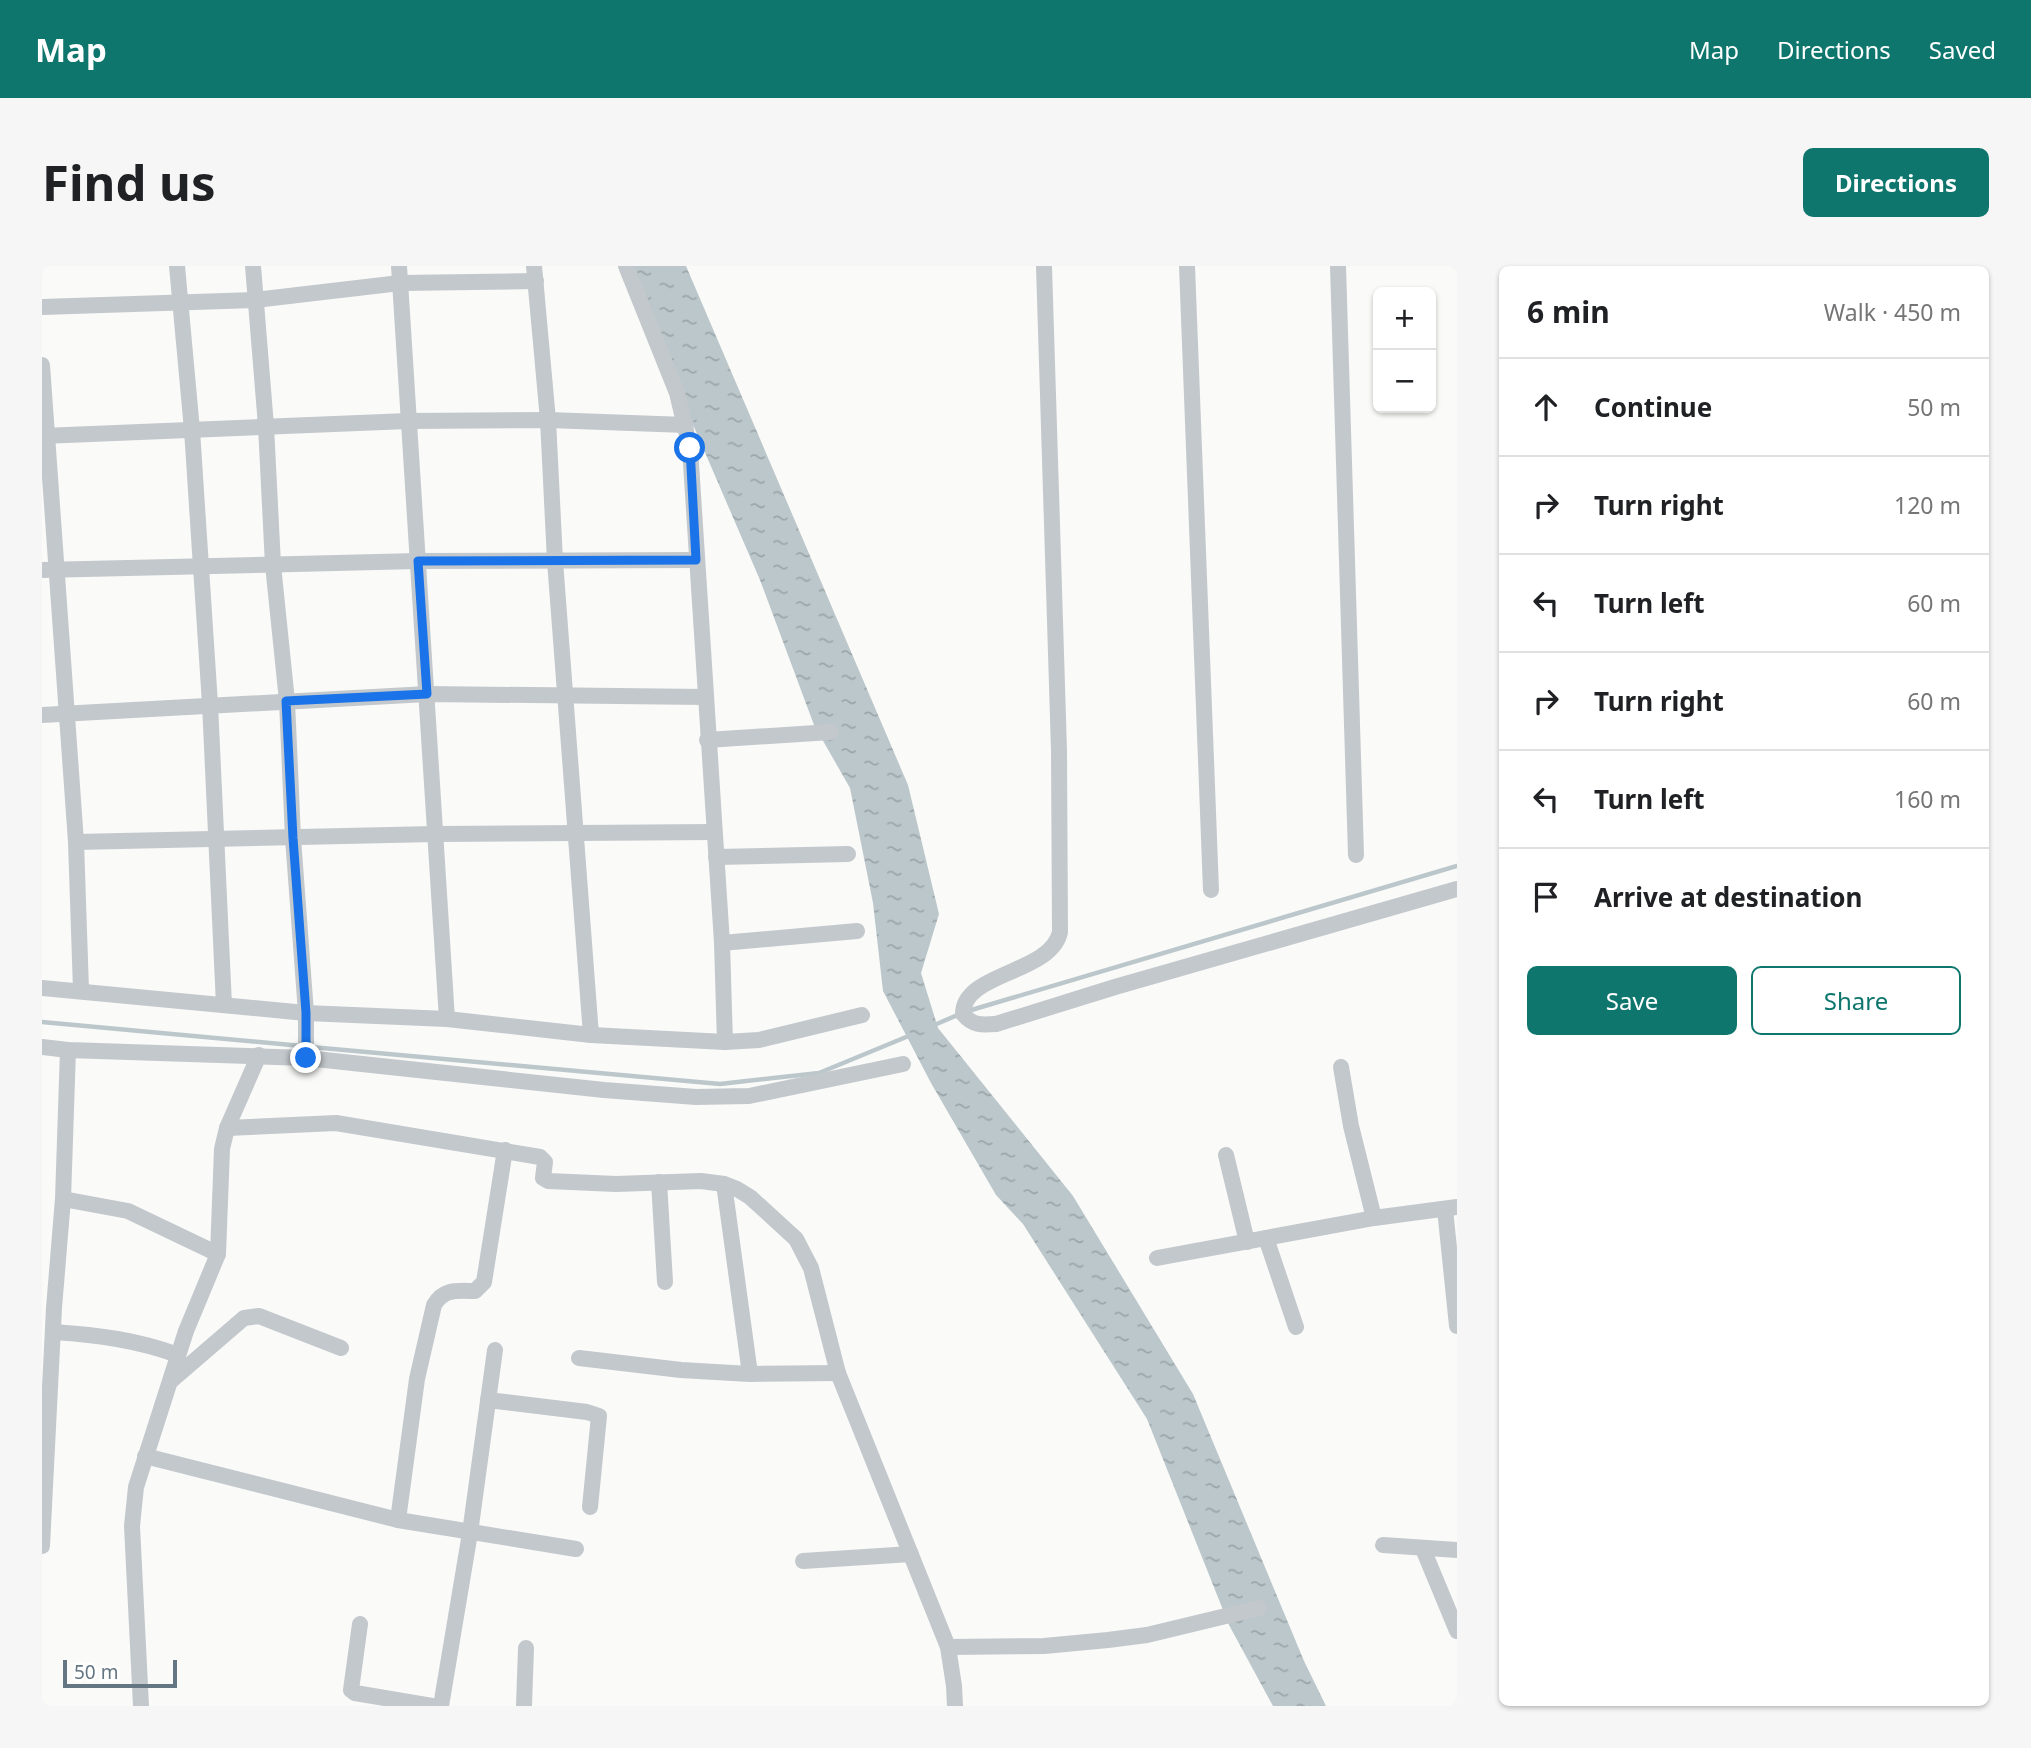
<!DOCTYPE html>
<meta charset="utf-8">
<style>
:root{--surface:#fff;--page:#f6f6f6;--text:#202124;--muted:#757577;--line:#e0e0e0;--accent:#0f766e}
body{margin:0;font-family:"Noto Sans",sans-serif;background:var(--page);color:var(--text)}
.controls{position:absolute;right:21px;top:21px;display:grid;overflow:hidden;border-radius:10px;box-shadow:0 2px 5px #0004}
.controls button{width:63px;height:63px;display:grid;place-items:center;padding:0;border:0;border-bottom:2px solid var(--line);background:var(--surface);color:var(--text);font:35px sans-serif}
.scale{position:absolute;left:21px;bottom:18px;width:114px;box-sizing:border-box;padding-left:7px;border:4px solid #657683;border-top:0;font-size:19px;line-height:24px;white-space:nowrap;color:#657683;-webkit-text-stroke:5px #fff;paint-order:stroke}
.stop{position:absolute;width:21px;height:21px;margin:-16px;border:5px solid #1a73e8;border-radius:50%;background:#fff}
.stop.end{background:#1a73e8;border-color:#fff;box-shadow:0 2px 7px #0008}
.list{margin:0;padding:0;list-style:none}
h2{display:flex;justify-content:space-between;align-items:center;height:91px;margin:0;padding:0 28px;font-size:30px}
h2 small{font-size:23px;font-weight:400;color:var(--muted)}
.list li{display:grid;grid-template-columns:46px 1fr auto;gap:21px;align-items:center;box-sizing:border-box;height:98px;padding:0 28px;border-top:2px solid var(--line)}
.list b{display:block;font-size:26px;white-space:nowrap}
.list em{font-size:23px;font-style:normal;color:var(--muted)}
.actions{display:flex;gap:14px;padding:21px 28px}
.actions a{flex:1;padding:16px 0;border:2px solid var(--accent);border-radius:10px;text-align:center;font-size:24px;color:var(--accent)}
.actions .main{background:var(--accent);color:#fff}
.icon{flex:none;width:38px;height:38px;fill:none;stroke:currentColor;stroke-width:2;stroke-linecap:round;stroke-linejoin:round}
.map{position:relative;flex:none;width:1415px;height:1440px;overflow:hidden;border-radius:10px}
header{display:flex;align-items:center;gap:42px;box-sizing:border-box;height:98px;padding:0 35px;background:var(--accent);color:#fff}
header strong{font-size:33px}
nav{display:flex;gap:38px;margin-inline-start:auto;font-size:24px}
.intro{display:flex;align-items:center;justify-content:space-between;box-sizing:border-box;height:168px;padding:0 42px}
h1{margin:0;font-size:49px}
.button{padding:18px 32px;border-radius:10px;background:var(--accent);color:#fff;font-size:24px;font-weight:700}
main{display:flex;gap:42px;padding:0 42px}
aside{flex:1;background:var(--surface);border-radius:10px;box-shadow:0 2px 5px #0004}
.map>svg:first-child{display:block}
</style>
<header>
<strong>Map</strong>
<nav><a>Map</a><a>Directions</a><a>Saved</a></nav>
</header>
<div class="intro"><h1>Find us</h1><a class="button">Directions</a></div>
<main>
<div class="map">
<svg width="1415" height="1440" viewBox="0 0 1415 1440">
<defs>
<pattern id="water-ripples" width="26" height="14" patternUnits="userSpaceOnUse" patternTransform="scale(1.75)"><rect width="26" height="14" fill="#bbc7cb"/><path d="M2 4q2-2 4 0t4 0M15 11q2-2 4 0t4 0" fill="none" stroke="#9ca6aa"/></pattern>
</defs>
<rect width="100%" height="100%" fill="#fafaf8"/>
<polygon fill="url(#water-ripples)" points="591,0 644,0 866,519 897,648 879,707 896,762 1031,930 1151,1128 1262,1395 1284,1440 1231,1440 1187,1359 1105,1153 981,958 954,929 889,817 841,725 831,637 808,522 772,459 718,314 652,161"/>
<g fill="none" stroke-linecap="round" stroke-linejoin="round">
<g stroke="#bbc7cb" stroke-width="4.5">
<polyline points="926,745 1415,600"/>
<polyline points="0,756 260,780"/>
<polyline points="890,760 918,748"/>
<polyline points="269,781 678,818 777,807 869,769"/>
</g>
<g stroke="#c3c8cc" stroke-width="16">
<polyline points="135,0 150,164 168,438 182,739"/>
<polyline points="211,0 224,160 231,299 245,435 251,572 264,747 264,792"/>
<polyline points="357,0 405,753"/>
<polyline points="492,0 506,154 513,295 549,769"/>
<polyline points="584,0 635,127 648,182 680,677 683,776"/>
<path d="M1002 0 1017 484 1018 666C1009 708 921 706 921 748 931 760 940 759 954 758L1073 721 1415 623"/>
<polyline points="1145,0 1169,624"/>
<polyline points="1296,0 1314,589"/>
<polyline points="0,41 213,34 358,17 494,15"/>
<polyline points="0,99 34,576 39,724"/>
<polyline points="0,170 366,155 506,154 644,159"/>
<polyline points="0,304 376,295 654,294"/>
<polyline points="0,449 385,428 663,431"/>
<polyline points="665,474 789,466"/>
<polyline points="34,576 393,568 672,566"/>
<polyline points="674,591 806,588"/>
<polyline points="680,677 815,665"/>
<polyline points="0,722 264,747 405,753 549,769 683,776 717,774 820,749"/>
<polyline points="0,781 26,784 264,792 562,824 654,831 707,830 861,798"/>
<polyline points="1299,801 1309,860 1332,952"/>
<polyline points="185,862 294,857 498,891 503,896 501,912 506,915 574,918 659,915 682,918 695,923 708,931 754,973 769,1002 796,1107 906,1381 912,1420 913,1440"/>
<polyline points="1184,889 1205,976"/>
<polyline points="617,916 623,1016"/>
<polyline points="682,918 708,1108"/>
<polyline points="21,933 86,945 176,988"/>
<polyline points="1403,943 1415,1060"/>
<polyline points="1224,972 1254,1061"/>
<polyline points="1115,992 1332,952 1415,941"/>
<path d="M12 1066C56 1069 95 1074 136 1089"/>
<polyline points="537,1092 639,1104 708,1108 796,1107"/>
<polyline points="130,1114 202,1052 217,1050 299,1082"/>
<polyline points="446,1134 545,1146 557,1150 548,1241"/>
<polyline points="103,1190 356,1254 534,1283"/>
<path d="M356 1254 375 1113 392 1039C402 1022 415 1025 433 1025L442 1016 463 884"/>
<polyline points="1341,1279 1415,1284"/>
<polyline points="0,1280 12,1042 21,933 26,784"/>
<polyline points="1381,1283 1415,1365"/>
<polyline points="761,1295 869,1288"/>
<polyline points="318,1358 309,1424 313,1427 390,1440"/>
<polyline points="906,1381 1002,1380 1066,1374 1105,1369 1217,1342"/>
<polyline points="99,1440 90,1260 94,1221 144,1065 176,988 180,883 185,862 217,789"/>
<polyline points="399,1440 428,1267 453,1084"/>
<polyline points="482,1440 484,1382"/>
</g>
</g>
<g fill="none" stroke-linecap="round" stroke-linejoin="round">
<polyline stroke="#1a73e8" stroke-width="9" points="264,792 264,747 251,572 244,435 385,428 376,295 654,294 648,182"/>
</g>
</svg>
<div class="controls">
<button>+</button>
<button>−</button>
</div>
<div class="scale">50 m</div>
<div class="stop" style="left:648px;top:182px"></div>
<div class="stop end" style="left:264px;top:792px"></div>
</div>
<aside>
<h2>6 min<small>Walk · 450 m</small></h2>
<ul class="list">
<li><svg class="icon" aria-label="ahead" viewBox="0 0 24 24"><path d="M12 20V5M6 11l6-6 6 6"/></svg><div><b>Continue</b></div><em>50 m</em></li>
<li><svg class="icon" aria-label="right" viewBox="0 0 24 24"><path d="M7 20v-9h11M14 6l5 5-5 5"/></svg><div><b>Turn right</b></div><em>120 m</em></li>
<li><svg class="icon" aria-label="left" viewBox="0 0 24 24"><path d="M17 20v-9H6M10 6l-5 5 5 5"/></svg><div><b>Turn left</b></div><em>60 m</em></li>
<li><svg class="icon" aria-label="right" viewBox="0 0 24 24"><path d="M7 20v-9h11M14 6l5 5-5 5"/></svg><div><b>Turn right</b></div><em>60 m</em></li>
<li><svg class="icon" aria-label="left" viewBox="0 0 24 24"><path d="M17 20v-9H6M10 6l-5 5 5 5"/></svg><div><b>Turn left</b></div><em>160 m</em></li>
<li><svg class="icon" aria-label="arrive" viewBox="0 0 24 24"><path d="M6 21V4h12l-3 4 3 4H6"/></svg><div><b>Arrive at destination</b></div></li>
</ul>
<div class="actions"><a class="main">Save</a><a>Share</a></div>
</aside>
</main>
